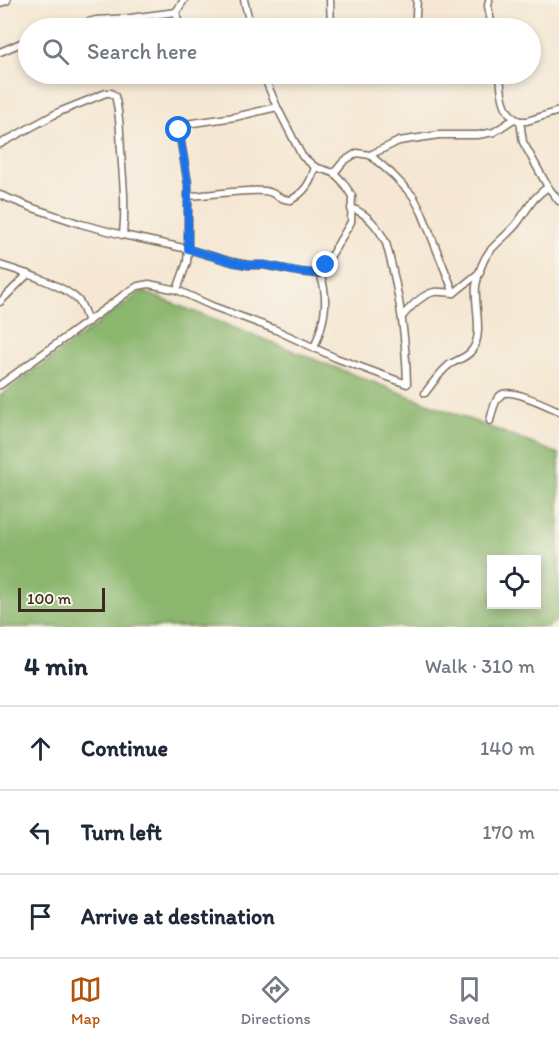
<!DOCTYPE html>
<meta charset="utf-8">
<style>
:root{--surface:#fff;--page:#f2f2f3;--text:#1f2937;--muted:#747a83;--line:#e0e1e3;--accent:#b45309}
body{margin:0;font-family:Itim,sans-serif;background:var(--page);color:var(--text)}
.controls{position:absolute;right:18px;bottom:18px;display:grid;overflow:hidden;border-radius:0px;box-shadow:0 3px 9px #0003}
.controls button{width:54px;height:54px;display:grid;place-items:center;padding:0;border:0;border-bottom:2px solid var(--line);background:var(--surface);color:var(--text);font:30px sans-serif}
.scale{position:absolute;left:18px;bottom:15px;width:87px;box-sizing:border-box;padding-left:6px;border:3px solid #3b2a1e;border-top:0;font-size:16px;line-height:21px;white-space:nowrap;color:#3b2a1e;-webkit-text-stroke:4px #f7f3e8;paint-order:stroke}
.stop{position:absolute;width:18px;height:18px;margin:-14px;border:4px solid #1a73e8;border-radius:50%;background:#fff}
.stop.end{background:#1a73e8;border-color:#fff;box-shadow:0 2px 6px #0008}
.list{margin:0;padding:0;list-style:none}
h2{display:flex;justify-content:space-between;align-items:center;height:78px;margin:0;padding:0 24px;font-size:26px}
h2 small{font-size:20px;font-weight:400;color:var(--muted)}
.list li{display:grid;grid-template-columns:39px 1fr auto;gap:18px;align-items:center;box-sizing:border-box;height:84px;padding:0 24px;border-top:2px solid var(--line)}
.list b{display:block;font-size:22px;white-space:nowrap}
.list em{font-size:20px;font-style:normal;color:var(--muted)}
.icon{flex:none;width:33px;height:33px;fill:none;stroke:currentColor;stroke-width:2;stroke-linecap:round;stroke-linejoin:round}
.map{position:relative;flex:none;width:559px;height:627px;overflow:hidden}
.search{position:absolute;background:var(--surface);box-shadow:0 3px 9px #0003;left:18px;right:18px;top:18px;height:66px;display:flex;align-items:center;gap:15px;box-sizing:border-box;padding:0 21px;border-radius:33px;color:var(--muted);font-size:22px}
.sheet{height:330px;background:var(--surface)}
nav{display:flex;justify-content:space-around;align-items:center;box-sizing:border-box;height:84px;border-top:2px solid var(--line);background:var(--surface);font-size:16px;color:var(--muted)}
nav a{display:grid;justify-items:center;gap:3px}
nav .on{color:var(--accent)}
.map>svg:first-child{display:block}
</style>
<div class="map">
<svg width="559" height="627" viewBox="0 0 559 627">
<rect width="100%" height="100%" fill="#f7f3e8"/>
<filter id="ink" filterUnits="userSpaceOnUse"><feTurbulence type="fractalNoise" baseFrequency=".0167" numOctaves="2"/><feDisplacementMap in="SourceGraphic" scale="12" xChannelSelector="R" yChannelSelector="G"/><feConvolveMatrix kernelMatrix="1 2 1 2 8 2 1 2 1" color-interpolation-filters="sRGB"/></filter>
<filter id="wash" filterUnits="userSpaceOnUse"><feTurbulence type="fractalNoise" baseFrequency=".008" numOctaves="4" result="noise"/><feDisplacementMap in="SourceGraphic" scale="24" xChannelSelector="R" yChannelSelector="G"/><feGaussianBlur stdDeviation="1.35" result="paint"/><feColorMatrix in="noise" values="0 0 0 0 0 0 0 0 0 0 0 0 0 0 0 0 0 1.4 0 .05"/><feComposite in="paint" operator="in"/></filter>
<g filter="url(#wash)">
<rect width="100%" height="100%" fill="#f5e7d3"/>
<path fill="#8bb66e" stroke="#637046" stroke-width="1.5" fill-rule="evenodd" d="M142 291 316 360 559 454V618L548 627H0V396ZM492 560H536V604H492Z"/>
</g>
<g filter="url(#ink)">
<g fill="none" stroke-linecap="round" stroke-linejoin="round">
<defs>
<g id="street">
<polyline points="244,0 251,28"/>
<polyline points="330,0 331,28"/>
<polyline points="489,0 488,6 492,28"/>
<polyline points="176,12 180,28"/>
<polyline points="65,28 96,20 130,18 176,12 184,0"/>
<polyline points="415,28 417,0"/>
<polyline points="0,52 28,40"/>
<path d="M263 74 277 107 302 156 315 167 334 173 342 181 352 196 351 222 320 274C330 300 324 323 314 348"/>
<path d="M500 74C501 90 502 115 520 121L523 142 548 187"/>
<polyline points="265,80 286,74"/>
<polyline points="520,121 527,121 559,111"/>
<path d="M0 144 59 112 106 93H111L115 96C120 113 120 133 121 151 123 181 126 205 123 235"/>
<polyline points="370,155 399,141 439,135 478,135 494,132 514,119"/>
<path d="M334 173 344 161 357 153 370 155 377 161 392 174 413 196 422 213 454 293C447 293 440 291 434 292 422 295 410 307 402 317"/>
<polyline points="0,195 33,208 81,224 123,235 188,249 232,262 248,265 264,265 300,272 320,274"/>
<path d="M189 196C214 195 240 189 265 191 275 192 279 200 291 200 305 192 311 182 315 167"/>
<path d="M0 265C22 272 62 284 78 300 83 306 85 314 88 322"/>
<polyline points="177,290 187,262 188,249 188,184 180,137 180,127 186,124 235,117 277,107"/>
<polyline points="454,293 480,272"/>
<polyline points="0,302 28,274"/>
<path d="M0 385 128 292 138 286 149 284 177 290 212 306 274 329 336 358 407 384C406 336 399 290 386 243 379 228 367 213 351 208"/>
<path d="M425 393C432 384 440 372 449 365 456 360 467 358 472 350 484 335 474 305 476 286 478 275 482 261 489 252 498 241 510 233 518 222 529 207 532 198 548 187L559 201"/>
<path d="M490 421C492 413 494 400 501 395 509 387 548 406 559 411"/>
</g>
<polyline id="secondary" points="0,2 6,0"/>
</defs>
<use href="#street" stroke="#7c6c5d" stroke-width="9"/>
<use href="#secondary" stroke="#7c6c5d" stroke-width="11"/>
<use href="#street" stroke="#fff" stroke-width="6"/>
<use href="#secondary" stroke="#fff" stroke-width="8"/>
</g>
</g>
<g fill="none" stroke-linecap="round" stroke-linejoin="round" filter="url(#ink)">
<polyline stroke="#1a73e8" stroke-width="8" points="179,130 188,184 188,249 232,262 248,265 264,265 300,272 320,274 326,265"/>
</g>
</svg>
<div class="controls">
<button><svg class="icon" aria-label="locate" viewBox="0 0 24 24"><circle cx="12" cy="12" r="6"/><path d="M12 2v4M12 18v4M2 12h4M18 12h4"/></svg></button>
</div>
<div class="scale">100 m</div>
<div class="stop" style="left:179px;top:130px"></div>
<div class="stop end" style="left:326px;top:265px"></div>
<div class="search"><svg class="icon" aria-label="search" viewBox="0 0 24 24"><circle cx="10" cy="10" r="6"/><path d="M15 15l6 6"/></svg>Search here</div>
</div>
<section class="sheet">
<h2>4 min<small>Walk · 310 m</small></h2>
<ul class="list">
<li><svg class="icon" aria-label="ahead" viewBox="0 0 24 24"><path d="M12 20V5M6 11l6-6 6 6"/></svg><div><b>Continue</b></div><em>140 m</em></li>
<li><svg class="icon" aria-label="left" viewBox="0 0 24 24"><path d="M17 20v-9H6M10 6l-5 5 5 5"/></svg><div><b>Turn left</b></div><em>170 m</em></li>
<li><svg class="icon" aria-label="arrive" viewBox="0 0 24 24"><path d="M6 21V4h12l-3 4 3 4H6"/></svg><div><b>Arrive at destination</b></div></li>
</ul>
</section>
<nav>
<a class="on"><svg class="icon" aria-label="map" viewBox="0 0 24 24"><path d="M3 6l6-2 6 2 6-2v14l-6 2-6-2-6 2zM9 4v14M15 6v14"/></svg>Map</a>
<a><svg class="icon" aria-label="directions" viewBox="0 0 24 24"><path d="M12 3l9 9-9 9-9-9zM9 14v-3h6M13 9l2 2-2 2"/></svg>Directions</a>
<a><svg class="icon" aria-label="saved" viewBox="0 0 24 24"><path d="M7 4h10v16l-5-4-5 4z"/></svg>Saved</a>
</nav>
